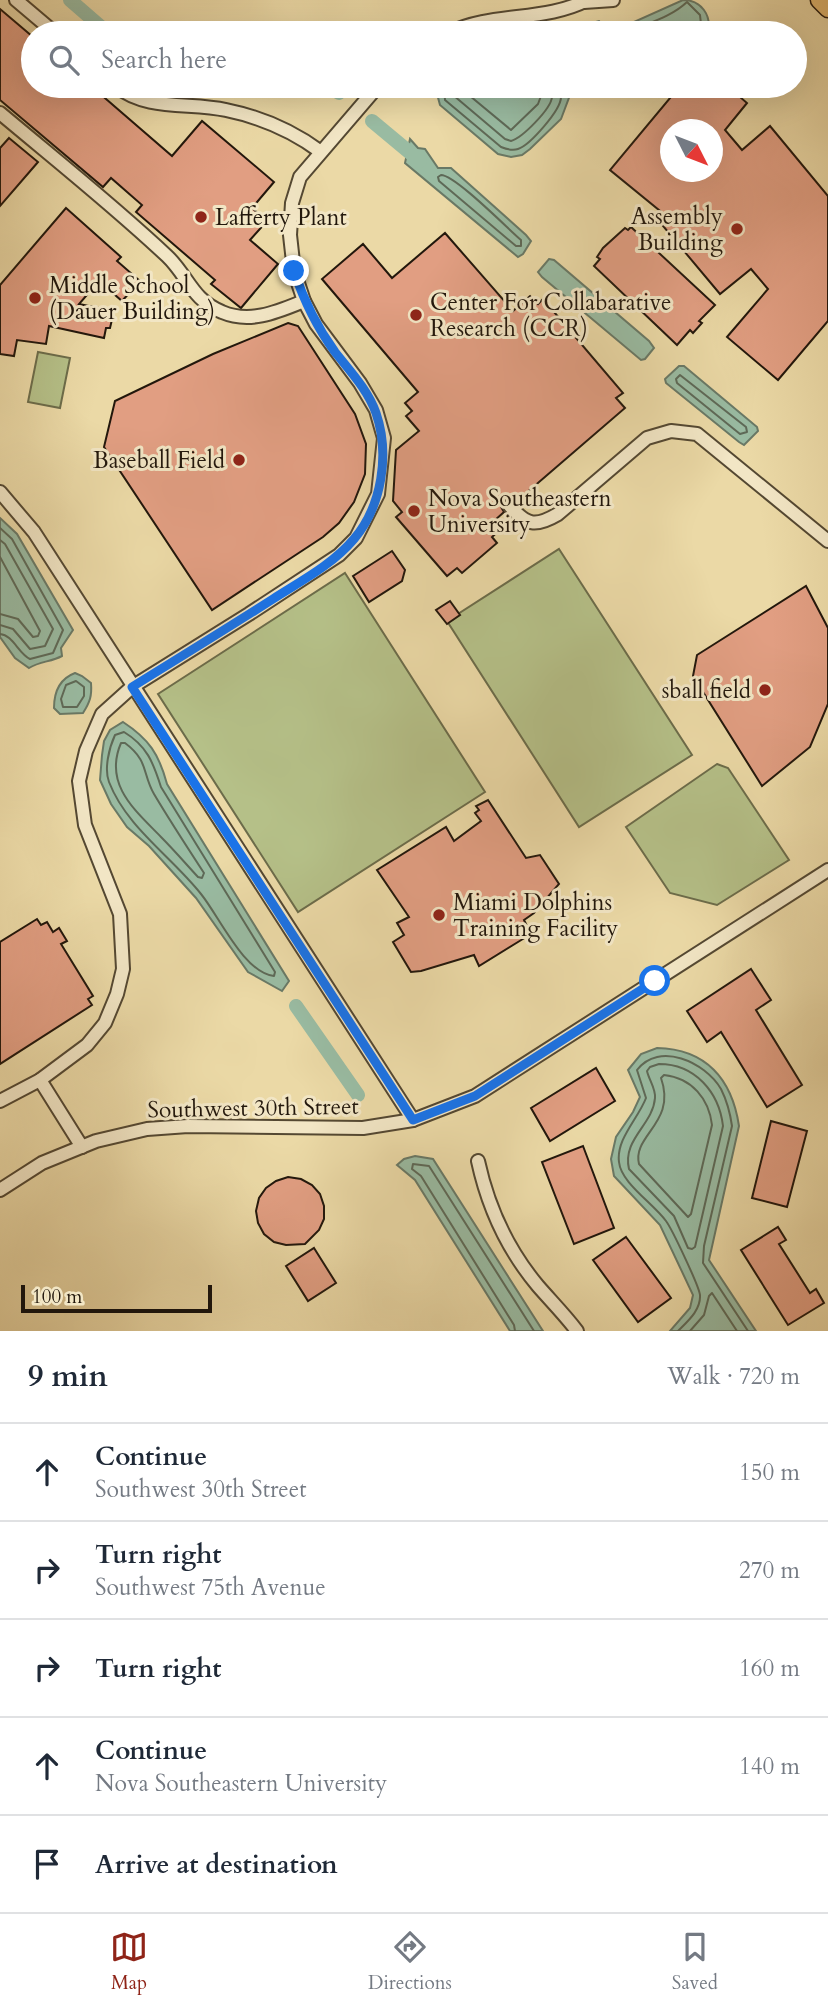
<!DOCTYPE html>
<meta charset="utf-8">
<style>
:root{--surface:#fff;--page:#f6f6f7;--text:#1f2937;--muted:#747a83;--line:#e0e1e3;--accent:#8f2418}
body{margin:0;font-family:Cardo,serif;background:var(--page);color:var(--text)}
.compass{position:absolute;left:660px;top:119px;width:63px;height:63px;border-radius:50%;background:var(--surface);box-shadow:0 7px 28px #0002;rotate:132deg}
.scale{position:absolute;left:21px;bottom:18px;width:191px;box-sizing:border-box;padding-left:7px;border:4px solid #22170c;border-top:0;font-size:19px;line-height:24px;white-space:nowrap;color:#22170c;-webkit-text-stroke:5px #f2e6c5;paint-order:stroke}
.stop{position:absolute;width:21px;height:21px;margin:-16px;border:5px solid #1a73e8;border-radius:50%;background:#fff}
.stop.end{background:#1a73e8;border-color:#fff;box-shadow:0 2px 7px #0008}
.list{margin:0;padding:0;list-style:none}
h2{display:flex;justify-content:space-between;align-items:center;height:91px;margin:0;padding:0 28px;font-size:30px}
h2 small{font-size:23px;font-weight:400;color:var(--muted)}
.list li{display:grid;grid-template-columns:46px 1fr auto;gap:21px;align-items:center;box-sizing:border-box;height:98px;padding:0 28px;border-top:2px solid var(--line)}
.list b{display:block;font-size:26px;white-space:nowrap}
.list p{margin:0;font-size:23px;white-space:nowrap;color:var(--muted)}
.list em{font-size:23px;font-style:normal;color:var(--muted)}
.icon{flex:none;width:38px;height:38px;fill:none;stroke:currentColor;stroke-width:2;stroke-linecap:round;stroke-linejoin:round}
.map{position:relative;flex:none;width:828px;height:1331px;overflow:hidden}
.search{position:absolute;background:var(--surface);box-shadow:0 7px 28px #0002;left:21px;right:21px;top:21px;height:77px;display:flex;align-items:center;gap:18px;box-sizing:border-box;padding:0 24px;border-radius:38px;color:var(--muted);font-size:26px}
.sheet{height:581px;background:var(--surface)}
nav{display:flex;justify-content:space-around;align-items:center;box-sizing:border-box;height:98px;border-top:2px solid var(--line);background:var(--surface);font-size:19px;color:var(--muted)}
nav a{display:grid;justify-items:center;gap:4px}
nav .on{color:var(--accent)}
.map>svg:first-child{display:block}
</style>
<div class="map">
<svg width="828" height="1331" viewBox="0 0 828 1331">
<rect width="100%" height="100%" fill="#ebd9a6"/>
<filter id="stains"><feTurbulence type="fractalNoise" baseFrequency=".00286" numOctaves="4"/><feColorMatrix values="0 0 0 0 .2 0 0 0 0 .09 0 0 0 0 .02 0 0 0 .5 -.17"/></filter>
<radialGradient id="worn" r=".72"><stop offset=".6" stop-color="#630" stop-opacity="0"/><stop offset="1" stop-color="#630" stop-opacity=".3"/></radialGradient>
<g fill="#b5c088" stroke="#6c6c4a" stroke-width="2">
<polygon points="38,352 70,358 60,408 28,402"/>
<polygon points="559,549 692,755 579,827 447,621"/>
<polygon points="345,573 485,792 298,912 158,694"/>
<polygon points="717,764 728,768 789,860 717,905 670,893 626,827"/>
</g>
<g fill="#99bba2" stroke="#697966" stroke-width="2">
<path d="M683 0C701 0 712 15 708 33H595L588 24 599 21 606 28 614 31Z"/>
<polygon points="438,86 565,86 570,95 561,119 530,149 522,155 511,157 498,154 440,105 436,90"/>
<polygon points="410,139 418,148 425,149 438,168 451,168 526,235 531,241 523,254 518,257 405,163"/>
<polygon points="549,259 554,260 649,341 654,348 645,359 641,360 542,277 538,272"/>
<polygon points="679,366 684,366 757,427 758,431 744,445 739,442 666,383 665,379"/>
<path d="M0 518 17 534 73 630 61 648 62 656C51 662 40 661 29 668L15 658 0 637Z"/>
<path d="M75 673 82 676 91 683C92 696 90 702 83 713L60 714 54 708C54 692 59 679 75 673Z"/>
<path d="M123 722C149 739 159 754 167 784L289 981 282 991 248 972 196 898 149 846 127 827 111 804 100 780 102 755 104 741 110 730Z"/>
<path d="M657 1048C706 1049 732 1079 739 1126L709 1260 756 1331H670L690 1308 693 1295 660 1225 614 1176 611 1159 616 1137 633 1112 640 1097 628 1070 641 1054Z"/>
<polygon points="415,1156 433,1159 543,1331 510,1331 415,1180 397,1165 404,1159"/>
</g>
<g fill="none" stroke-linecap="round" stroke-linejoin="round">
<g stroke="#5e6957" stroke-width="2">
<path d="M626 33C647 23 670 18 687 2L700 15 702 33"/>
<path d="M444 86 445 100 501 147C506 149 512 151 518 149 530 145 561 110 561 97 562 93 560 90 559 86"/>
<path d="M453 86V95L505 139 511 141C522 138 551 109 552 97 552 93 551 89 550 86"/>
<polyline points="463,86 464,91 511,130 538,104 541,96 540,86"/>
<path d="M441 175C455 175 507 228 521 240V246H516L439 181 438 177Z"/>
<polygon points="680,375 746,427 747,432 740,434 677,383 676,379"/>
<path d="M0 528 12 539 63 630 53 653 30 659C18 653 13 635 0 634"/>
<polyline points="0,540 5,544 53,629 45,646 30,649 13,629 0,625"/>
<polyline points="0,557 40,631 38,636 33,637 18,619 0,614"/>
<polygon points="76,681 84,687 84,696 77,707 63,707 61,699 66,685"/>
<path d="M124 732C147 746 153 762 161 787L275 972 274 976C244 973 219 916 201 894 171 856 127 828 109 782 104 769 109 748 115 735Z"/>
<path d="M121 743H125C149 761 142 773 154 794 170 821 187 847 204 873L202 878 198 877C186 864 174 850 161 837 136 811 103 785 121 743Z"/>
<path d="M659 1064C695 1064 719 1092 723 1126L695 1247 692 1249 688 1248 674 1216 629 1169C622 1139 653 1125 655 1098 656 1089 649 1080 647 1071L650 1067Z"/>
<path d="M664 1075C692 1078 709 1099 712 1125L691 1214 688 1217 639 1164C632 1135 677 1123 661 1078Z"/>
<polyline points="515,1331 514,1325 421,1176 412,1169 413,1164 429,1166 534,1331"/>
<path d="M678 1331C688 1321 701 1310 700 1295 699 1286 672 1229 666 1221 653 1203 621 1183 619 1162 616 1139 638 1119 646 1098L637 1070C659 1041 705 1062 721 1089 727 1101 730 1112 732 1126L704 1246 703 1263 748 1331"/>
<polyline points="690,1331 704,1315 709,1296 712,1293 737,1331"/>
</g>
<g stroke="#99bba2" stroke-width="14">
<polyline points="70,0 108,33"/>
<polyline points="330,86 339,93"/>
<polyline points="372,121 420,161"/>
<polyline points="296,1006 358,1095"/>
</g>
</g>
<g fill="#e19e82" stroke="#22170c" stroke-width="2" fill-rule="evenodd">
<polygon points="0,9 33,37 33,86 91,86 172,156 202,121 274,182 252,208 267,221 250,240 278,264 241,308 211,284 215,280 136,212 142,205 111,178 103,187 0,100"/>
<path d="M680 86H750L740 97 747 103 725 130 742 150 770 126 828 196V321L778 380 727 337 768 289 751 269 720 294 658 220 665 215 610 170ZM670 130H712V172H670Z"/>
<polygon points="9,138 38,162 0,206 0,148"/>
<polygon points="66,208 121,257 117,261 140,281 122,301 99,281 79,304 114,311 110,328 106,328 104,338 49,326 46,344 17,340 14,356 0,354 0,285"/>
<polygon points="631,227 715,305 699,321 702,323 693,333 690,330 677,345 594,266 600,259 597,257 603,248 625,228 628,230"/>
<polygon points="445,233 513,311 530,296 538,304 543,299 623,393 616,398 625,408 517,501 512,498 504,500 501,507 504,512 495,520 502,528 492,537 497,543 462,573 457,568 447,576 396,517 402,512 393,501 396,450 419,431 406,416 412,411 405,403 418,392 322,279 363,244 392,278"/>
<polygon points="288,323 298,326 355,414 366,444 365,474 354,502 339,523 323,537 212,610 104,447 115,401 213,354"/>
<polygon points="392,551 405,570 402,581 369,602 353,576"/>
<polygon points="806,586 828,628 828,704 810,747 762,786 693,676 697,655"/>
<polygon points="450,601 460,615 447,624 436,610"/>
<polygon points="488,800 526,858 540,855 559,884 534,913 524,920 531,934 479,966 474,955 421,971 411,972 393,942 404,935 397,923 409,917 377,870 446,827 454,841 481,821 475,813 479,810 476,806"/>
<polygon points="37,919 41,925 47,922 53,932 59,928 67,941 61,944 93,996 88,999 92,1005 0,1064 0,942"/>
<polygon points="751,969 771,1000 756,1010 802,1085 767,1107 721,1032 707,1042 687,1011"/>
<polygon points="596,1068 615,1101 550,1141 531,1108"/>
<polygon points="771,1121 807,1131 787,1207 752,1198"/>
<polygon points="583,1146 614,1228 574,1244 542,1162"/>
<polygon points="288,1177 301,1179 312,1185 320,1194 324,1206 324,1219 319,1230 305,1244 286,1245 274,1242 264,1234 258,1223 256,1211 259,1198 266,1188 276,1181"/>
<polygon points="778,1227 786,1240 779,1244 810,1293 816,1289 824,1303 788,1325 741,1250"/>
<polygon points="626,1237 671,1298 638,1322 593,1260"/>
<polygon points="314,1248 336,1283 308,1301 286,1266"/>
</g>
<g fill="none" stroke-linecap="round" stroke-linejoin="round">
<defs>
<g id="minor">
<polyline points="16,0 55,33"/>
<polyline points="584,2 613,0"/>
<path d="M449 33C492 12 545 22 587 0"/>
<path d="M116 86C147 111 189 102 226 110 260 117 294 132 321 152"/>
<path d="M0 113C56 160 114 206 167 256 188 276 192 300 222 312 250 324 277 312 304 301"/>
<polyline points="0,492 34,532 413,1120"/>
<path d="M510 506C527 526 536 527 558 514L647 438 671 431 697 434 828 541"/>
<polyline points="40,1080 82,1147"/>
<polyline points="0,1101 40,1080 87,1045 105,1023 117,994 123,969 120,914 85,825 79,781 86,751 102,714 132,687 249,614 339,555 356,538 378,494 384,438 376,410 360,383 316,324 304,301 294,271 290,235 292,203 300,177 378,86"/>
<path d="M478 1161C488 1207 507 1249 538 1286 551 1301 565 1315 577 1331"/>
<polyline points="0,1190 42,1163 96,1141 147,1129 188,1126 363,1128 413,1120 475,1096 828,870"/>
</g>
<polyline id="major" points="819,0 828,9"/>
</defs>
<use href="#minor" stroke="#544832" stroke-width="16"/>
<use href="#major" stroke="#22170c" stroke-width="19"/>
<use href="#minor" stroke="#f2e6c5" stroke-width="12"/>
<use href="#major" stroke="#e6bc73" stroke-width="16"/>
</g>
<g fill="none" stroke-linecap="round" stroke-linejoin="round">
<path stroke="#1a73e8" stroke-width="9" d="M294 271C304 301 316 326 335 352 350 371 368 390 376 413 390 454 382 506 354 539 332 565 301 581 273 599 226 629 179 658 132 687L413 1120 475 1096 655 981"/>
</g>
<g fill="#8f2418" stroke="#f2e6c5" stroke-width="2.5">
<circle cx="201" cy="217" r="7"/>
<circle cx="737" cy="229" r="7"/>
<circle cx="35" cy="298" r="7"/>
<circle cx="416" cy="315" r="7"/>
<circle cx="239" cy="460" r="7"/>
<circle cx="414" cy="511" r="7"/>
<circle cx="765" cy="690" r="7"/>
<circle cx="439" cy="915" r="7"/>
</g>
<g text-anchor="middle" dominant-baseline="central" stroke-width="6" stroke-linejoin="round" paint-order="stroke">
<g font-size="23" fill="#22170c" stroke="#f2e6c5" text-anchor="start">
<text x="723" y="216" text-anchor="end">Assembly<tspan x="723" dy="26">Building</tspan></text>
<text x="215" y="217">Lafferty Plant</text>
<text x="49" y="285">Middle School<tspan x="49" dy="26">(Dauer Building)</tspan></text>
<text x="430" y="302">Center For Collabarative<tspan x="430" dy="26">Research (CCR)</tspan></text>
<text x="225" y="460" text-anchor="end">Baseball Field</text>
<text x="428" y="498">Nova Southeastern<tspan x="428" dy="26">University</tspan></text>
<text x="751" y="690" text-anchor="end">sball field</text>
<text x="453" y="902">Miami Dolphins<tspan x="453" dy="26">Training Facility</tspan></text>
</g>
<g font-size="23" fill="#22170c" stroke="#f2e6c5">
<text transform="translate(253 1108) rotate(-1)">Southwest 30th Street</text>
</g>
</g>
<rect width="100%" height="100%" filter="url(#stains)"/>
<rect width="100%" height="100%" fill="url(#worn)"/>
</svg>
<svg class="compass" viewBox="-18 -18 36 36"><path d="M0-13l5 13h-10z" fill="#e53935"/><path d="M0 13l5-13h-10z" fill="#747a83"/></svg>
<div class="scale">100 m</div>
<div class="stop" style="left:655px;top:981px"></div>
<div class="stop end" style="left:294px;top:271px"></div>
<div class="search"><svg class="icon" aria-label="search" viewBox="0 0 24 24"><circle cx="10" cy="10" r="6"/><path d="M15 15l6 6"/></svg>Search here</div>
</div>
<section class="sheet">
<h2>9 min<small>Walk · 720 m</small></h2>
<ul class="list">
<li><svg class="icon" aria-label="ahead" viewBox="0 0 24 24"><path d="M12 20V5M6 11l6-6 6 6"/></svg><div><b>Continue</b><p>Southwest 30th Street</p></div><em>150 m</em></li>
<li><svg class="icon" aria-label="right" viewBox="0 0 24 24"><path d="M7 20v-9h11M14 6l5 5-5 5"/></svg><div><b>Turn right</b><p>Southwest 75th Avenue</p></div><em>270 m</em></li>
<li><svg class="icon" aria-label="right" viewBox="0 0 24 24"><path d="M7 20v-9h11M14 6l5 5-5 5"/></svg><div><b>Turn right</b></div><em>160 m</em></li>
<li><svg class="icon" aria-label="ahead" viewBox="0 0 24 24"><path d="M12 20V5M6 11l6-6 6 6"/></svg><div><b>Continue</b><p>Nova Southeastern University</p></div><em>140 m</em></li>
<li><svg class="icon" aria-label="arrive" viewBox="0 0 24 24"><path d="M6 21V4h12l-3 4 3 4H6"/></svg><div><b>Arrive at destination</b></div></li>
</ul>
</section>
<nav>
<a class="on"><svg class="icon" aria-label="map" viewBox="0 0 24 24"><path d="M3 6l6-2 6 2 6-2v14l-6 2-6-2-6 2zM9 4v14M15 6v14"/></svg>Map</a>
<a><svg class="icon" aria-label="directions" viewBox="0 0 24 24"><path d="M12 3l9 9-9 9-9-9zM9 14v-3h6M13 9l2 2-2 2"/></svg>Directions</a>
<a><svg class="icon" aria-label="saved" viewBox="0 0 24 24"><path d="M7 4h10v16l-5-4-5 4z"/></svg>Saved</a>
</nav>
